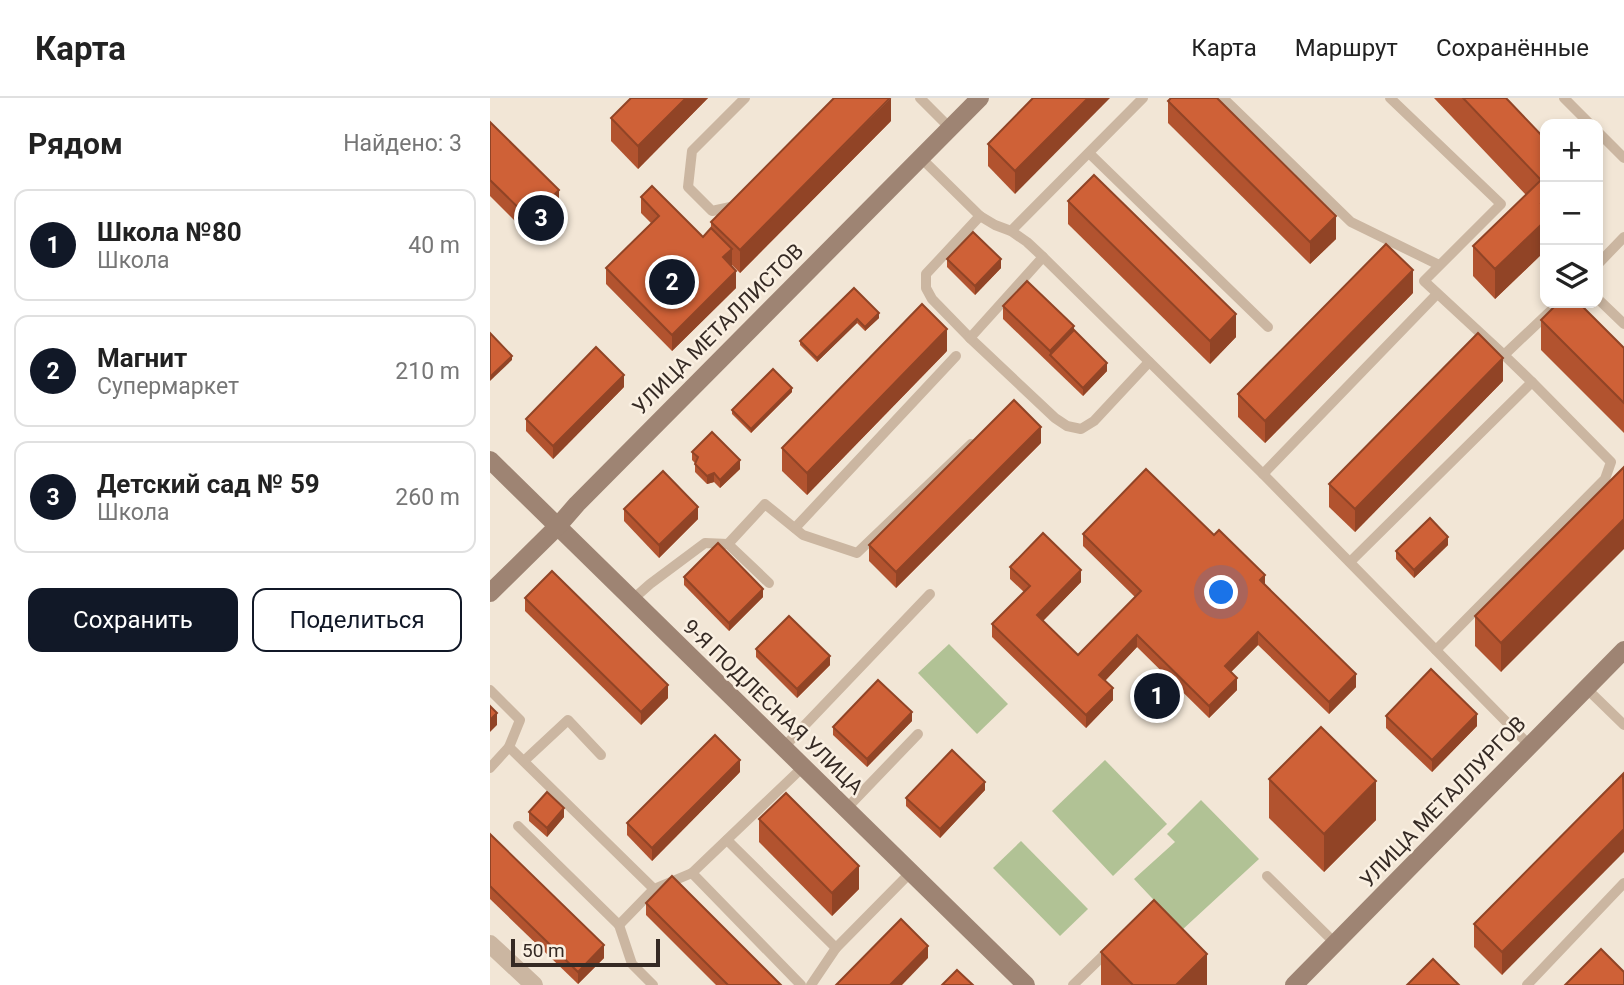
<!DOCTYPE html>
<html lang="ru">
<meta charset="utf-8">
<style>
:root{--surface:#fff;--page:#f6f6f6;--text:#222;--muted:#767676;--line:#e0e0e0;--accent:#111827}
body{margin:0;font-family:Roboto,sans-serif;background:var(--page);color:var(--text)}
.controls{position:absolute;right:21px;top:21px;display:grid;overflow:hidden;border-radius:14px;box-shadow:0 4px 10px #0003}
.controls button{width:63px;height:63px;display:grid;place-items:center;padding:0;border:0;border-bottom:2px solid var(--line);background:var(--surface);color:var(--text);font:35px sans-serif}
.scale{position:absolute;left:21px;bottom:18px;width:149px;box-sizing:border-box;padding-left:7px;border:4px solid #352a24;border-top:0;font-size:19px;line-height:24px;white-space:nowrap;color:#352a24;-webkit-text-stroke:5px #faf0e2;paint-order:stroke}
.you{position:absolute;left:732px;top:495px;width:24px;height:24px;margin:-18px;border:5px solid #fff;border-radius:50%;background:#1a73e8;box-shadow:0 0 0 10px #1a73e833}
.badge{display:grid;place-items:center;width:46px;height:46px;border-radius:50%;background:var(--accent);color:#fff;font-size:23px;font-weight:700}
.pin{position:absolute;translate:-50% -50%;border:4px solid #fff;box-shadow:0 2px 7px #0006}
.list{margin:0;padding:0;list-style:none}
h2{display:flex;justify-content:space-between;align-items:center;height:91px;margin:0;padding:0 28px;font-size:30px}
h2 small{font-size:23px;font-weight:400;color:var(--muted)}
.list li{display:grid;grid-template-columns:46px 1fr auto;gap:21px;align-items:center;box-sizing:border-box;height:112px;margin:0 14px 14px;padding:0 14px;border:2px solid var(--line);border-radius:14px}
.list b{display:block;font-size:26px;white-space:nowrap}
.list p{margin:0;font-size:23px;white-space:nowrap;color:var(--muted)}
.list em{font-size:23px;font-style:normal;color:var(--muted)}
.actions{display:flex;gap:14px;padding:21px 28px}
.actions a{flex:1;padding:16px 0;border:2px solid var(--accent);border-radius:14px;text-align:center;font-size:24px;color:var(--accent)}
.actions .main{background:var(--accent);color:#fff}
.icon{flex:none;width:38px;height:38px;fill:none;stroke:currentColor;stroke-width:2;stroke-linecap:round;stroke-linejoin:round}
.map{position:relative;flex:none;width:1134px;height:887px;overflow:hidden}
header{display:flex;align-items:center;gap:42px;box-sizing:border-box;height:98px;padding:0 35px;background:var(--surface);border-bottom:2px solid var(--line)}
header strong{font-size:33px}
nav{display:flex;gap:38px;margin-inline-start:auto;font-size:24px}
main{display:flex}
aside{flex:1;background:var(--surface)}
.map>svg:first-child{display:block}
</style>
<header>
<strong>Карта</strong>
<nav><a>Карта</a><a>Маршрут</a><a>Сохранённые</a></nav>
</header>
<main>
<aside>
<h2>Рядом<small>Найдено: 3</small></h2>
<ul class="list">
<li><span class="badge">1</span><div><b>Школа №80</b><p>Школа</p></div><em>40 m</em></li>
<li><span class="badge">2</span><div><b>Магнит</b><p>Супермаркет</p></div><em>210 m</em></li>
<li><span class="badge">3</span><div><b>Детский сад № 59</b><p>Школа</p></div><em>260 m</em></li>
</ul>
<div class="actions"><a class="main">Сохранить</a><a>Поделиться</a></div>
</aside>
<div class="map">
<svg width="1134" height="887" viewBox="0 0 1134 887">
<rect width="100%" height="100%" fill="#f2e6d6"/>
<g fill="#b1c295">
<polygon points="459,546 518,606 487,636 428,575"/>
<polygon points="615,662 677,726 623,778 562,713"/>
<polygon points="711,702 769,761 692,832 644,781 685,744 677,736"/>
<polygon points="531,743 598,811 570,838 503,770"/>
</g>
<g fill="none" stroke-linecap="round" stroke-linejoin="round">
<g stroke="#cbb6a1" stroke-width="10">
<polyline points="430,0 460,30"/>
<polyline points="733,0 861,124 949,167"/>
<polyline points="900,0 1011,106 934,183 1014,257"/>
<polyline points="1074,0 1100,26"/>
<polyline points="1108,34 1134,60"/>
<polyline points="599,55 778,229"/>
<polyline points="430,59 490,118 505,127 521,133 537,144 553,159 773,376 1040,648"/>
<polyline points="245,108 222,113 198,89 202,53 255,0"/>
<polyline points="490,118 436,176 436,190 442,201 480,240 565,320 577,328 591,331 604,323 659,264"/>
<polyline points="521,133 653,0"/>
<polyline points="1108,166 1134,139"/>
<polyline points="1108,201 1134,226"/>
<polyline points="480,240 553,159"/>
<polyline points="1042,284 1014,257 1069,205"/>
<polyline points="773,376 947,196"/>
<polyline points="305,430 466,258"/>
<polyline points="860,464 1042,284 1121,364 1115,381 946,552"/>
<polyline points="279,485 238,446 275,406 313,437 367,455 481,346"/>
<polyline points="142,502 160,486 215,445 238,446"/>
<polyline points="1096,590 1134,627"/>
<polyline points="0,592 30,622 19,649 0,670"/>
<polyline points="19,649 164,791 202,775 313,669"/>
<polyline points="293,650 440,496"/>
<polyline points="34,663 78,622 111,657"/>
<polyline points="356,711 428,636"/>
<polyline points="28,728 129,827 164,791"/>
<polyline points="237,742 346,850"/>
<polyline points="202,775 311,887"/>
<polyline points="777,778 846,846"/>
<polyline points="129,827 142,866 163,887"/>
<polyline points="321,887 346,850 420,775"/>
<polyline points="583,887 618,853"/>
<polyline points="1037,887 1134,785"/>
</g>
<polyline stroke="#cbb6a1" stroke-width="18" points="0,846 44,887"/>
<g stroke="#9e8473" stroke-width="18">
<polyline points="0,362 536,887"/>
<polyline points="0,495 67,429 87,406 490,0"/>
<polyline points="804,887 1134,552"/>
</g>
</g>
<g fill="#b2532f">
<polygon points="141,0 218,0 148,71 121,43 121,20"/>
<polygon points="543,0 525,96 498,68 498,46"/>
<polygon points="944,0 1016,0 1055,41 1055,153 1005,201 983,178 983,148 1036,97"/>
<polygon points="678,3 846,141 820,166 678,25"/>
<polygon points="401,23 250,175 242,167 241,168 246,190 182,253 116,186 116,170 161,125 151,115 151,99 213,139 221,130 221,124"/>
<polygon points="0,24 69,108 40,138 0,98"/>
<polygon points="578,103 746,239 720,266 578,126"/>
<polygon points="457,161 511,170 485,197 457,169"/>
<polygon points="364,190 389,220 375,233 367,225 327,264 310,247 310,243"/>
<polygon points="923,195 775,345 748,319 748,296"/>
<polygon points="513,208 584,232 617,273 593,298 513,221"/>
<polygon points="1051,222 1134,250 1134,335 1051,252"/>
<polygon points="457,253 317,397 292,373 292,350"/>
<polygon points="1013,283 865,434 839,409 839,386"/>
<polygon points="134,289 63,361 36,333 36,321"/>
<polygon points="302,294 261,335 242,316 242,312"/>
<polygon points="551,345 406,490 379,463 379,447"/>
<polygon points="202,354 250,371 230,390 224,384 217,386 205,374 205,365 202,362"/>
<polygon points="1134,369 1011,574 985,548 985,518"/>
<polygon points="134,411 208,421 169,460 134,423"/>
<polygon points="593,436 775,487 866,589 839,616 768,547 741,574 747,592 719,620 647,549 615,583 623,602 596,630 502,539 502,526 534,494 520,481 520,469 591,484 553,523 588,557 645,499 593,448"/>
<polygon points="958,447 924,480 906,461 906,453"/>
<polygon points="194,479 273,499 239,533 194,487"/>
<polygon points="35,500 178,600 151,627 35,513"/>
<polygon points="266,551 340,567 307,600 266,559"/>
<polygon points="896,618 987,628 942,674 896,630"/>
<polygon points="422,623 377,669 343,637 343,629"/>
<polygon points="250,674 162,763 137,737 137,725"/>
<polygon points="1133,676 1012,877 984,849 984,826"/>
<polygon points="779,681 886,722 834,774 779,720"/>
<polygon points="495,692 450,740 416,708 416,700"/>
<polygon points="39,714 74,719 57,739 39,723"/>
<polygon points="269,721 369,791 342,818 269,744"/>
<polygon points="0,736 114,860 88,886 0,801"/>
<polygon points="156,805 291,887 226,887 156,817"/>
<polygon points="611,854 717,887 611,887"/>
</g>
<g fill="#914426">
<polygon points="196,0 218,0 148,71 148,48"/>
<polygon points="401,0 401,23 250,175 250,152"/>
<polygon points="598,0 620,0 525,96 525,73"/>
<polygon points="69,92 69,108 40,138 40,121"/>
<polygon points="1055,103 1055,153 1005,201 1005,171 1051,106"/>
<polygon points="846,118 846,141 820,166 820,144"/>
<polygon points="242,151 242,167 233,175 233,159"/>
<polygon points="511,161 511,170 485,197 485,188"/>
<polygon points="923,172 923,195 775,345 775,323"/>
<polygon points="246,173 246,190 182,253 182,237"/>
<polygon points="389,215 389,220 375,233 375,229"/>
<polygon points="746,216 746,239 720,266 720,243"/>
<polygon points="367,221 367,225 327,264 327,260"/>
<polygon points="584,228 584,241 560,257 560,253"/>
<polygon points="457,231 457,253 317,397 317,375"/>
<polygon points="22,258 22,262 0,283 0,279"/>
<polygon points="1013,260 1013,283 865,434 865,411"/>
<polygon points="617,265 617,273 593,298 593,290"/>
<polygon points="134,277 134,289 63,361 63,348"/>
<polygon points="302,290 302,294 261,335 261,331"/>
<polygon points="551,329 551,345 406,490 406,474"/>
<polygon points="250,362 250,371 230,390 230,382"/>
<polygon points="224,375 224,384 217,386 217,378"/>
<polygon points="208,409 208,421 169,460 169,447"/>
<polygon points="1134,421 1134,451 1011,574 1011,545"/>
<polygon points="958,439 958,447 924,480 924,472"/>
<polygon points="591,472 591,484 547,529 547,517"/>
<polygon points="775,477 775,490 770,482"/>
<polygon points="273,491 273,499 239,533 239,525"/>
<polygon points="768,534 768,547 735,580 735,568"/>
<polygon points="647,537 647,549 609,589 609,577"/>
<polygon points="340,558 340,567 307,600 307,591"/>
<polygon points="866,576 866,589 839,616 839,604"/>
<polygon points="747,580 747,592 719,620 719,608"/>
<polygon points="178,587 178,600 151,627 151,614"/>
<polygon points="623,590 623,602 596,630 596,617"/>
<polygon points="422,614 422,623 377,669 377,661"/>
<polygon points="7,615 7,627 0,634 0,622"/>
<polygon points="987,616 987,628 942,674 942,662"/>
<polygon points="250,662 250,674 162,763 162,750"/>
<polygon points="886,683 886,722 834,774 834,736"/>
<polygon points="495,684 495,692 450,740 450,731"/>
<polygon points="74,710 74,719 57,739 57,730"/>
<polygon points="1134,731 1134,754 1012,877 1012,854"/>
<polygon points="369,768 369,791 342,818 342,795"/>
<polygon points="114,847 114,860 88,886 88,874"/>
<polygon points="438,848 438,860 412,887 400,887"/>
<polygon points="717,856 717,887 686,887"/>
</g>
<g fill="#cf6137" stroke="#914426" stroke-width="2">
<polygon points="141,0 196,0 148,48 121,20"/>
<polygon points="344,0 400,0 250,152 221,124"/>
<polygon points="543,0 598,0 525,73 498,46"/>
<polygon points="681,0 727,0 846,118 820,144 678,3"/>
<polygon points="973,0 1016,0 1055,41 1055,103 1051,106 1055,111 1055,123 1005,171 983,148 1051,82"/>
<polygon points="0,24 69,92 40,121 0,82"/>
<polygon points="604,77 746,216 720,243 578,103"/>
<polygon points="162,88 213,139 221,130 242,151 233,159 246,173 182,237 116,170 169,118 151,99"/>
<polygon points="483,134 511,161 485,188 457,161"/>
<polygon points="896,146 923,172 775,323 748,296"/>
<polygon points="537,183 584,228 560,253 513,208"/>
<polygon points="364,190 389,215 375,229 367,221 327,260 310,243"/>
<polygon points="1068,205 1089,205 1134,250 1134,305 1051,222"/>
<polygon points="432,206 457,231 317,375 292,350"/>
<polygon points="584,232 617,265 593,290 560,257"/>
<polygon points="0,235 22,258 0,279"/>
<polygon points="988,235 1013,260 865,411 839,386"/>
<polygon points="106,249 134,277 63,348 36,321"/>
<polygon points="283,271 302,290 261,331 242,312"/>
<polygon points="524,302 551,329 406,474 379,447"/>
<polygon points="222,334 250,362 230,382 224,375 217,378 205,366 208,359 202,354"/>
<polygon points="1134,369 1134,421 1011,545 985,518"/>
<polygon points="656,371 724,437 729,432 775,477 770,482 866,576 839,604 768,534 735,568 747,580 719,608 647,537 609,577 623,590 596,617 502,526 540,488 520,469 553,435 591,472 547,517 588,557 651,493 593,436"/>
<polygon points="173,373 208,409 169,447 134,411"/>
<polygon points="940,420 958,439 924,472 906,453"/>
<polygon points="228,445 273,491 239,525 194,479"/>
<polygon points="62,473 178,587 151,614 35,500"/>
<polygon points="299,518 340,558 307,591 266,551"/>
<polygon points="941,571 987,616 942,662 896,618"/>
<polygon points="388,582 422,614 377,661 343,629"/>
<polygon points="0,608 7,615 0,622"/>
<polygon points="831,629 886,683 834,736 779,681"/>
<polygon points="225,637 250,662 162,750 137,725"/>
<polygon points="462,652 495,684 450,731 416,700"/>
<polygon points="1133,676 1134,731 1012,854 984,826"/>
<polygon points="57,694 74,710 57,730 39,714"/>
<polygon points="296,695 369,768 342,795 269,721"/>
<polygon points="0,736 114,847 88,874 0,788"/>
<polygon points="182,778 291,887 238,887 156,805"/>
<polygon points="664,802 717,856 686,887 643,887 611,854"/>
<polygon points="411,821 438,848 400,887 346,887"/>
<polygon points="1111,851 1134,874 1134,887 1075,887"/>
<polygon points="943,861 969,887 917,887"/>
<polygon points="467,872 483,887 452,887"/>
</g>
<g text-anchor="middle" dominant-baseline="central" stroke-width="5" stroke-linejoin="round" paint-order="stroke">
<g font-size="21" fill="#352a24" stroke="#faf0e2">
<text transform="translate(228 231) rotate(-45)">УЛИЦА МЕТАЛЛИСТОВ</text>
<text transform="translate(283 609) rotate(44)">9-Я ПОДЛЕСНАЯ УЛИЦА</text>
<text transform="translate(953 704) rotate(-46)">УЛИЦА МЕТАЛЛУРГОВ</text>
</g>
</g>
</svg>
<div class="controls">
<button>+</button>
<button>−</button>
<button><svg class="icon" aria-label="layers" viewBox="0 0 24 24"><path d="M12 4l9 5-9 5-9-5zM3 14l9 5 9-5"/></svg></button>
</div>
<div class="scale">50 m</div>
<div class="you"></div>
<div class="pin badge" style="left:667px;top:598px">1</div>
<div class="pin badge" style="left:182px;top:184px">2</div>
<div class="pin badge" style="left:51px;top:120px">3</div>
</div>
</main>
